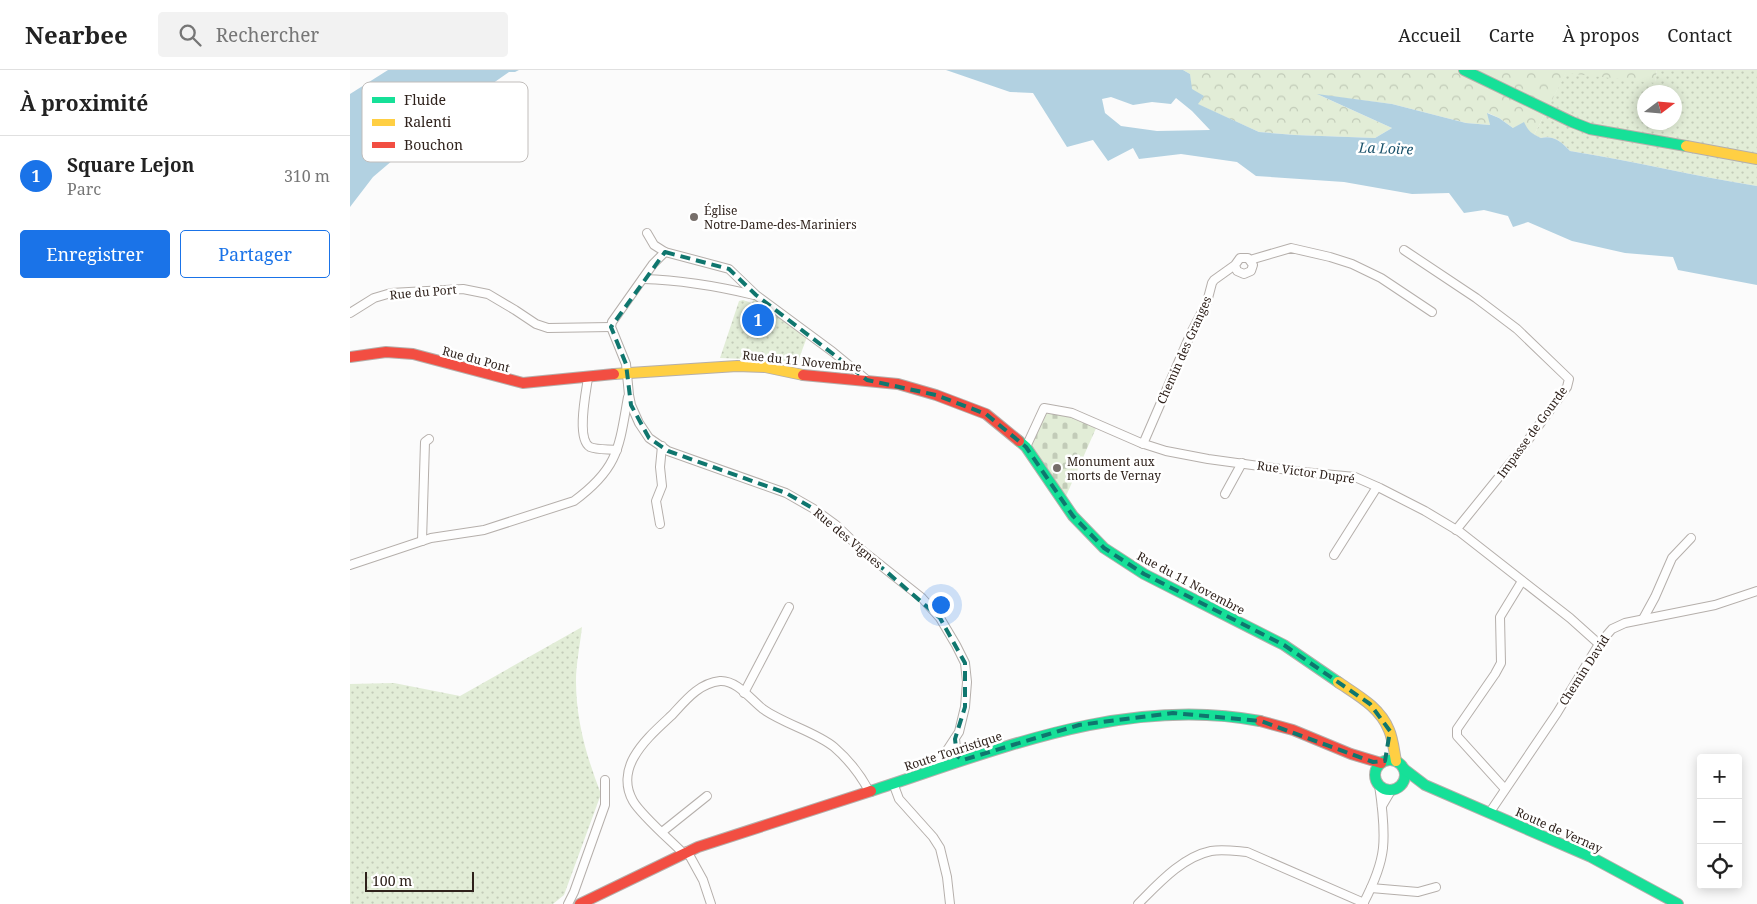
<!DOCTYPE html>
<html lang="fr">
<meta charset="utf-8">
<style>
:root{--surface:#fff;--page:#f2f2f2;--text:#222;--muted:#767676;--line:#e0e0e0;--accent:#1a73e8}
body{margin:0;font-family:"Noto Serif",serif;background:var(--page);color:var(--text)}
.controls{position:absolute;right:15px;bottom:15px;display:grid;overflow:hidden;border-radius:5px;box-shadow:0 2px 12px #0003}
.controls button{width:45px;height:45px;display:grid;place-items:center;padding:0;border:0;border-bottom:1px solid var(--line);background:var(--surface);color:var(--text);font:25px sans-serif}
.compass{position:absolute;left:1287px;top:15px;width:45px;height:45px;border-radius:50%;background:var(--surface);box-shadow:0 2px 12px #0003;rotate:74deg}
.scale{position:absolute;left:15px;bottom:12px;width:109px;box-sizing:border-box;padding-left:5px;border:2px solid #2f221c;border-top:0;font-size:14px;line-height:18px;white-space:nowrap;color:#2f221c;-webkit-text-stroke:4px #fff;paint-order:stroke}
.you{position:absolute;left:590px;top:534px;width:18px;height:18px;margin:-12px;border:4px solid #fff;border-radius:50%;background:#1a73e8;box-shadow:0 0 0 8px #1a73e833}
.badge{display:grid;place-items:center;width:32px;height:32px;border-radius:50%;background:var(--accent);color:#fff;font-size:16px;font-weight:700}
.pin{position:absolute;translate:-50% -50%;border:2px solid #fff;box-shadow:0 1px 5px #0006}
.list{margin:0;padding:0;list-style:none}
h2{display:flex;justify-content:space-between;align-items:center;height:65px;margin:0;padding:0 20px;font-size:21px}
h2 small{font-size:16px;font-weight:400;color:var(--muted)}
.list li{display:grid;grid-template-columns:32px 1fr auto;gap:15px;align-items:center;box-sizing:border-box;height:80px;padding:0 20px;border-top:1px solid var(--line)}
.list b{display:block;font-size:19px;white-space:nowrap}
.list p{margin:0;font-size:16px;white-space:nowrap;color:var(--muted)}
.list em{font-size:16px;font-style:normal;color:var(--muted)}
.actions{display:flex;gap:10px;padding:15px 20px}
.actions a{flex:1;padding:11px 0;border:1px solid var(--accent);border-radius:5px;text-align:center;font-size:18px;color:var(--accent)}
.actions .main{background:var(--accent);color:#fff}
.icon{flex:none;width:28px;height:28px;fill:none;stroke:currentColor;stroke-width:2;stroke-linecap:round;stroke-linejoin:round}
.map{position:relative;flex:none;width:1407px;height:834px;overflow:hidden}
header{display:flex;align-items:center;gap:30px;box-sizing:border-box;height:70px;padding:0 25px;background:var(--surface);border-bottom:1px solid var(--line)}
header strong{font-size:24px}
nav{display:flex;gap:28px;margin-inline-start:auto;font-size:18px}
.search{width:350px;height:45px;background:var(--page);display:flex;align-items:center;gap:12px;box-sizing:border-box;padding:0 18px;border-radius:5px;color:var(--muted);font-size:19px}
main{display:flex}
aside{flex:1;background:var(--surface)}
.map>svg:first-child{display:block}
</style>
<header>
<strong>Nearbee</strong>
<div class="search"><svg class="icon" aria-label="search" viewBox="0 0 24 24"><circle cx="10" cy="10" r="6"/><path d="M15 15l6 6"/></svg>Rechercher</div>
<nav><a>Accueil</a><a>Carte</a><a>À propos</a><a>Contact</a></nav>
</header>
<main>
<aside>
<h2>À proximité<small></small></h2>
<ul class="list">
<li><span class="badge">1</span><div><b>Square Lejon</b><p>Parc</p></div><em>310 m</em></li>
</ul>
<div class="actions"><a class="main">Enregistrer</a><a>Partager</a></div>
</aside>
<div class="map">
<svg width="1407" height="834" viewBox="0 0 1407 834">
<defs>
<pattern id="grass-dots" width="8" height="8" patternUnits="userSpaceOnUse" patternTransform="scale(1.25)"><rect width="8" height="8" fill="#e2edd7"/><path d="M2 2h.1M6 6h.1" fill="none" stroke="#c2cbb8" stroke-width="1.8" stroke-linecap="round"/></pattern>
<pattern id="forest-crowns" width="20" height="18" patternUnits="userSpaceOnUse" patternTransform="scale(1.25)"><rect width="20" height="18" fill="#e2edd7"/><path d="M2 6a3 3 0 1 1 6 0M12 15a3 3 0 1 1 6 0" fill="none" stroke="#c2cbb8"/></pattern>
<pattern id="cemetery-stones" width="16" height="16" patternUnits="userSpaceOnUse" patternTransform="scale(1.25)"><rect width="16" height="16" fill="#e2edd7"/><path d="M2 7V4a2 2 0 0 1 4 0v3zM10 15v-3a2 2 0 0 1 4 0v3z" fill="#c2cbb8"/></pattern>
</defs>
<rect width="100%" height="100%" fill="#fbfbfb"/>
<g fill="url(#grass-dots)" fill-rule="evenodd">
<path d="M1307 0H1407V116C1344 106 1283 91 1220 81 1212 72 1203 65 1191 68L1184 65 1216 2 1305 12ZM1294 22H1324V52H1294Z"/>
<polygon points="404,229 457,267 447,294 418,290 370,288 389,231 393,230 402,233"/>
<path d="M232 557C230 575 226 594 226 611 226 651 237 688 251 724L214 825 203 834H0V614L44 613 110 626Z"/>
</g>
<polygon fill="url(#forest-crowns)" points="833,0 1307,0 1305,13 1216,3 1184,65 1178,61 1163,58 1149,48 1138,43 1140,55 1116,53 1042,34 969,25 1042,58 1025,68 945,65 909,62 847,34 841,19 840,4"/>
<polygon fill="url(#cemetery-stones)" points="696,342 720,346 747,356 716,426 682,375"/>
<g fill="#b2d1e1" fill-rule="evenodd">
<polygon points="38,0 169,0 165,2 159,2 129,23 120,35 106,42 68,71 58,69 50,84 23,107 0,137 0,24"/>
<path d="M596 0H833L840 4 842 19 854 26 848 34 909 62 945 65 1025 68 1042 58 967 24 1042 34 1116 53 1140 55 1137 43 1149 48 1163 58 1174 52C1178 61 1182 64 1191 68 1203 65 1212 72 1220 81 1283 91 1344 106 1407 116V215L1328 200 1323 187 1275 183 1222 171 1178 152 1163 157 1158 146 1134 140 1114 143 1099 123 1062 124 994 112 906 106 887 92 831 84 789 89 783 78 758 91 743 70 717 77 683 23 660 22ZM761 27 783 35 802 32 821 34 826 28 842 41 860 60 807 61 771 56 755 43 752 29Z"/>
</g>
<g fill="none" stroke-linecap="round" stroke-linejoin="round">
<defs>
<g id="street">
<polyline points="297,163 304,175 315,182 379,199 406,225 483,282 517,310"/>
<polyline points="1054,180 1126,228 1167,259 1219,309 1217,317 1170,381 1106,460"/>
<polyline points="315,182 303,194 262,252 261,257 276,294 279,325 281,335 289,353 299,368 318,381 436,423 464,439 486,455 514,482 572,528 590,548 606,575 615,593 617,612 615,637 609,662 592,688 580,700"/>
<polyline points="900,190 941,178 980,187 1002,194 1031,208 1082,242"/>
<path d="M293 209C331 210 367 216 404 225"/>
<polyline points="0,243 24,228 41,223 113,219 138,224 165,240 186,254 198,258 261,257"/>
<path d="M238 308C236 322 226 369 240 377 247 380 259 379 267 380"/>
<polyline points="793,374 841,263 857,232 862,213 864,210 885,195 890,188 898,188 903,195 901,201 894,204 887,201 885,195"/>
<polyline points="676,377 694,338 722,343 791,373 816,381 858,389 953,402 1005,407 1030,418 1075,441 1110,462 1220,548 1249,574"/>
<polyline points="875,424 892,393"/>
<polyline points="310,454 306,431 312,416 310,397 312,376"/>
<polyline points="72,471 75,372 79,369"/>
<polyline points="984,485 1027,417"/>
<path d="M0 495 81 468 134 460 224 431C269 398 269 377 278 327"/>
<polyline points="1293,549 1305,527 1322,488 1341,468"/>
<polyline points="394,623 439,537"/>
<polyline points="605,669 607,686 613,690"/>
<polyline points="543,713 549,729 583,767 590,778 597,807 600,834"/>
<polyline points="1155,719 1107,666 1107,659 1145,604 1151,593 1150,547 1172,511"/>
<polyline points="1032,736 1042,719"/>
<polyline points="1140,742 1207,643 1249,574 1262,559 1275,553 1365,535 1407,521"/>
<polyline points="312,762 357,726"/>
<polyline points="337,781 353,810 361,834"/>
<path d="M333 783C320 770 291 745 283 731 275 717 276 701 284 687 293 671 308 658 322 645 335 631 349 613 370 611 387 610 401 630 413 639 434 654 466 662 484 677 499 690 510 704 519 721"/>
<polyline points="1021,818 1068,822 1086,817"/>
<polyline points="218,834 224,822 255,735 255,710"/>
<path d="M788 834C808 814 832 787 861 781 873 779 885 781 897 782L1014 833"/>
<path d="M1013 834C1022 817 1031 797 1033 778 1035 758 1032 735 1029 715"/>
</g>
<g id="fast">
<polyline points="1114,0 1222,52 1240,59 1336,76"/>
<polyline points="669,371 676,377 723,446 754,478 794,504 934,575 988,612"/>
<circle cx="1040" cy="705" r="15"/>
<polyline points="1054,699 1075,715 1241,787 1328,834"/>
<path d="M521 721C647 680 776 625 910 651"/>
</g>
<g id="slow">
<polyline points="1336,76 1407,89"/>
<polyline points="264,304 387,296 415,297 453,305"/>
<path d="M988 612C1007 625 1030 637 1039 660 1043 669 1044 681 1046 691"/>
</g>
<g id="jam">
<polyline points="0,287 36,282 63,284 173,313 264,304"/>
<polyline points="453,305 548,314 586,325 636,344 669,371"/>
<polyline points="910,651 943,660 1001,684 1031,693"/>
<polyline points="230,834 348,777 521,721"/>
</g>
</defs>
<use href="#street" stroke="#b5afab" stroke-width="10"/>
<use href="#fast" stroke="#b5afab" stroke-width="12"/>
<use href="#slow" stroke="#b5afab" stroke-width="12"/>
<use href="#jam" stroke="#b5afab" stroke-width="12"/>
<use href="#street" stroke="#fefefe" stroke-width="8"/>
<use href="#fast" stroke="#16e098" stroke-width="10"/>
<use href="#slow" stroke="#ffcf43" stroke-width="10"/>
<use href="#jam" stroke="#f24e42" stroke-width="10"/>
</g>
<path fill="none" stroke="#0f766e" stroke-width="4" stroke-dasharray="10 6" stroke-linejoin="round" d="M315 182 379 199 406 225 517 310 586 325 636 344 676 377 723 446 754 478 794 504 934 575 1020 634 1040 661 1035 691 1023 692 911 651 823 643 729 655 613 690 607 686 605 669 615 637V593L590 548 464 439 436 423 318 381 299 368 281 335 276 294 261 257Z"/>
<g fill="#766e6a" stroke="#fff" stroke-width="2">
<circle cx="344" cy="147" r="5"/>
<circle cx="707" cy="398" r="5"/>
</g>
<g text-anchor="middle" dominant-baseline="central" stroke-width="5" stroke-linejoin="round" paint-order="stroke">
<g font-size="12" fill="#2f221c" stroke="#fff" text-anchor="start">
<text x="354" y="140">Église<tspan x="354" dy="14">Notre-Dame-des-Mariniers</tspan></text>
<text x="717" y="391">Monument aux<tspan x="717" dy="14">morts de Vernay</tspan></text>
</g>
<g font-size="12" fill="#2f221c" stroke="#fff">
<text transform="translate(73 222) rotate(-5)">Rue du Port</text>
<text transform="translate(834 280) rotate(-66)">Chemin des Granges</text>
<text transform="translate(126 289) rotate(15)">Rue du Pont</text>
<text transform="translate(452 291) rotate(6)">Rue du 11 Novembre</text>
<text transform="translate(1182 362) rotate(-54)">Impasse de Gourde</text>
<text transform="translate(956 402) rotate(8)">Rue Victor Dupré</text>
<text transform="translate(498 468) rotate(40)">Rue des Vignes</text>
<text transform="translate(841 513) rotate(28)">Rue du 11 Novembre</text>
<text transform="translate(1234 600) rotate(-57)">Chemin David</text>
<text transform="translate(603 681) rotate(-18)">Route Touristique</text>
<text transform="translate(1209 760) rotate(24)">Route de Vernay</text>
</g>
<g font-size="14" font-style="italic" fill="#1a526b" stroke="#fff">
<text transform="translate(1036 78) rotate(2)">La Loire</text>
</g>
</g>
<rect x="12" y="12" width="166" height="80" rx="8" fill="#fff" stroke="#c1bdbb" stroke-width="1"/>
<rect x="22" y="27" width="23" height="6" fill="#16e098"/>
<rect x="22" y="49" width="23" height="7" fill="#ffcf43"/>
<rect x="22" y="72" width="23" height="6" fill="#f24e42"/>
<g font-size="14" fill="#2f221c">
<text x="54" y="35">Fluide</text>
<text x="54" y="57">Ralenti</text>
<text x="54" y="80">Bouchon</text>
</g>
</svg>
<div class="controls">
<button>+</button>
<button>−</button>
<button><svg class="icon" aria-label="locate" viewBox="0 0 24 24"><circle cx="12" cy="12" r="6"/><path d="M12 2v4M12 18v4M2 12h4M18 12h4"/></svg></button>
</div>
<svg class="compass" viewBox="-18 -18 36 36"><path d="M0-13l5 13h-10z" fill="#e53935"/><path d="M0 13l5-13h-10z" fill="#767676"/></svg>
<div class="scale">100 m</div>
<div class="you"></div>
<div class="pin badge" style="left:408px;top:250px">1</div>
</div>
</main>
